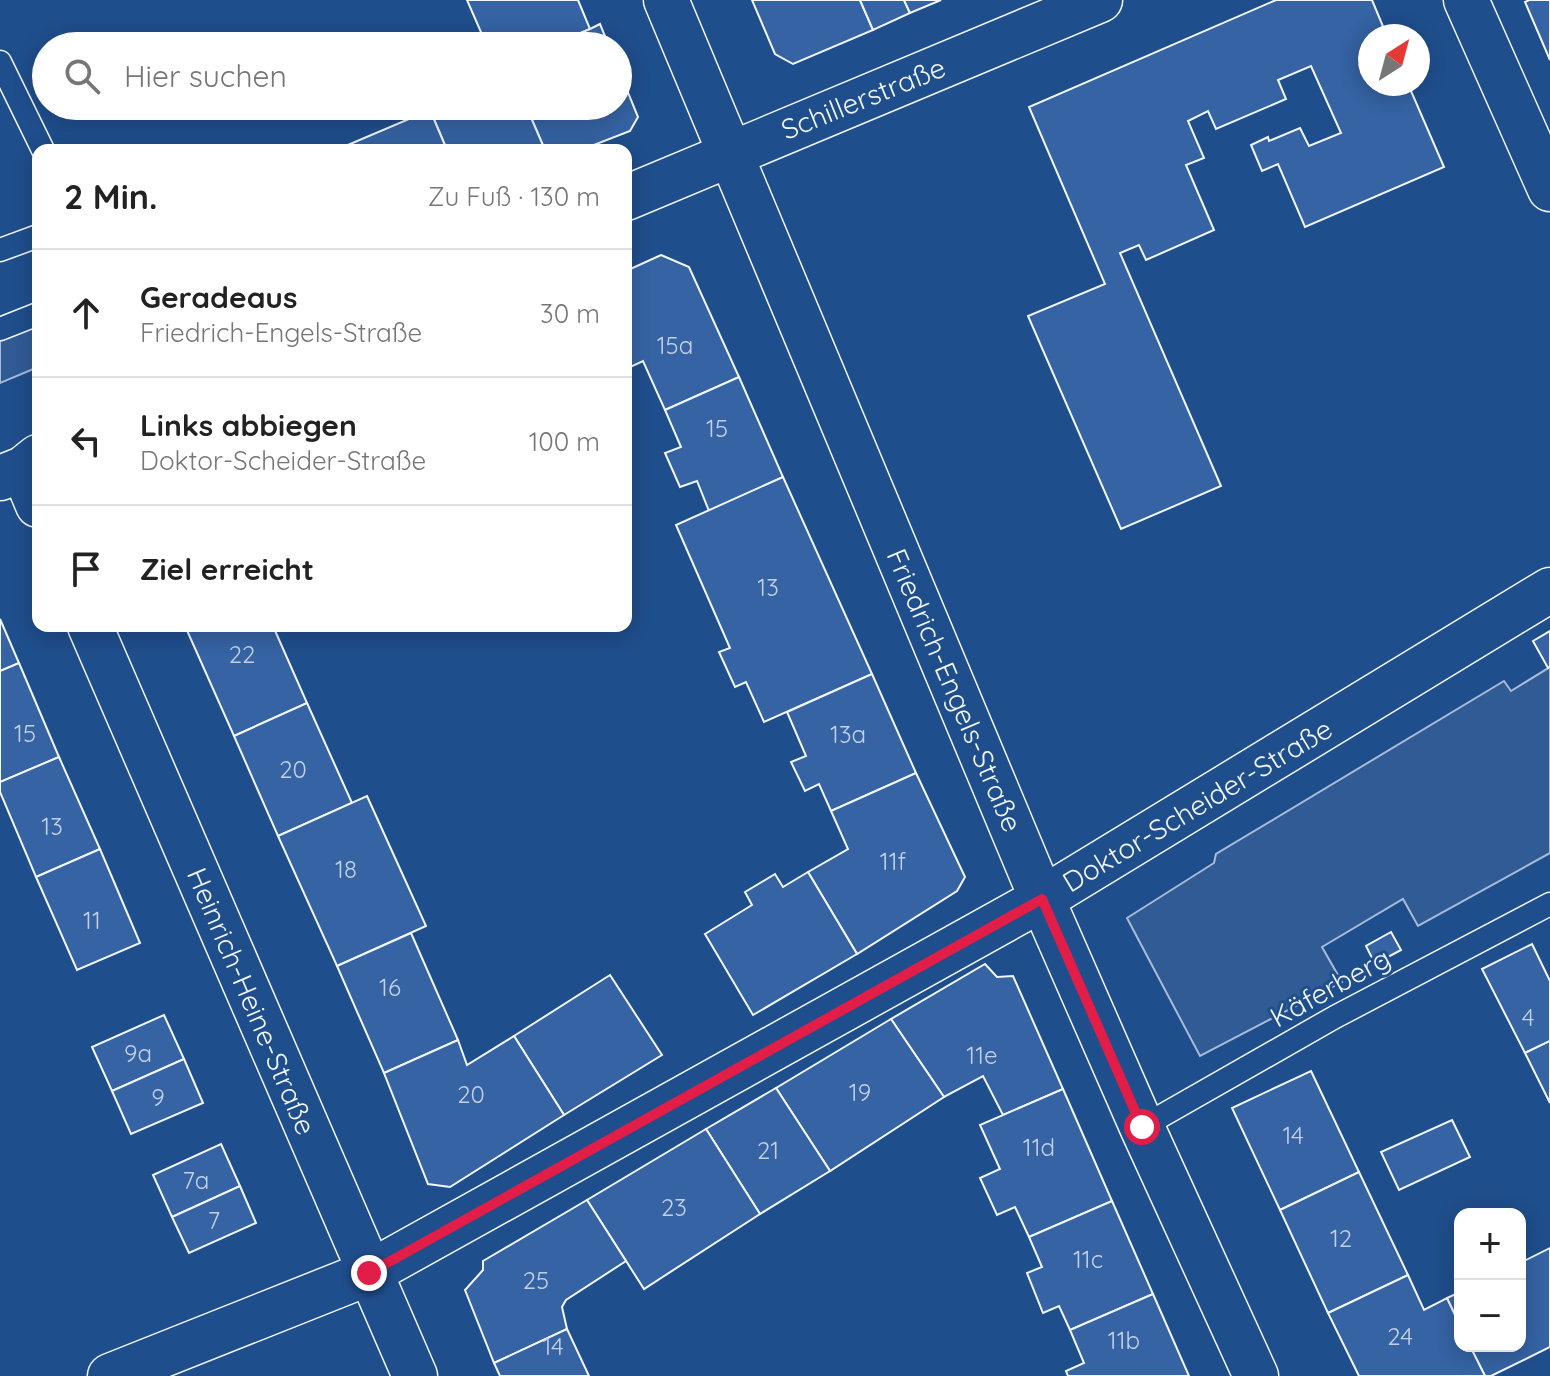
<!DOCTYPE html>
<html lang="de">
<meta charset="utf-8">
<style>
:root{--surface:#fff;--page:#f2f2f2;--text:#222;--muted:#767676;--line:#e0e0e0}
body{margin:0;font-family:Quicksand,sans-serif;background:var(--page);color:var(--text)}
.controls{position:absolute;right:24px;bottom:24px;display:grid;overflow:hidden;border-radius:16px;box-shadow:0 4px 20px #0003}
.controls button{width:72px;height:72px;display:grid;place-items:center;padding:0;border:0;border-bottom:2px solid var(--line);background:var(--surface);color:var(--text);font:40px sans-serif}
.compass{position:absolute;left:1358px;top:24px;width:72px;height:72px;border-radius:50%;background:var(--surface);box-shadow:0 4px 20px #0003;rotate:36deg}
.stop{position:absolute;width:24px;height:24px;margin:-18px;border:6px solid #e11d48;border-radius:50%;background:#fff}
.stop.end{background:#e11d48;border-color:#fff;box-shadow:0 2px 8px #0008}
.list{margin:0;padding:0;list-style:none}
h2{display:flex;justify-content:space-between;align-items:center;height:104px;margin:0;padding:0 32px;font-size:34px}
h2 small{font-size:26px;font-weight:400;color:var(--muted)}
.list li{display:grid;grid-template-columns:52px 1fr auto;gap:24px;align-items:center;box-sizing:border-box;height:128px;padding:0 32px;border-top:2px solid var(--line)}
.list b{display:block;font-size:30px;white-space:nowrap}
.list p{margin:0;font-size:26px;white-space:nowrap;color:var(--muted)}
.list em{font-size:26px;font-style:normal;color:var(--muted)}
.icon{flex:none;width:44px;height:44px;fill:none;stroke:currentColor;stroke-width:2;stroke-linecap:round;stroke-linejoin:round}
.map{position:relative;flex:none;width:1550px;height:1376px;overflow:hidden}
.search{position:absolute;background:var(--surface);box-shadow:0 4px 20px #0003;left:32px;top:32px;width:600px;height:88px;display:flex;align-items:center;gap:20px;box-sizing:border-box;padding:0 28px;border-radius:44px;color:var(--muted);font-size:30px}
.panel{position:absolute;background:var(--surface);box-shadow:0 4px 20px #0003;left:32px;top:144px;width:600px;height:488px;border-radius:16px}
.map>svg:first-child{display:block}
</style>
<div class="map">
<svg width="1550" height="1376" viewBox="0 0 1550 1376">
<rect width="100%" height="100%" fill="#1f4e8c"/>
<g fill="#305b95" stroke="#a8bbd7" stroke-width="2">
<polygon points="38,323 38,367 0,383 0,339"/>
<polygon points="1550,667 1550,853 1418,926 1403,899 1322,947 1342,982 1200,1056 1127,918 1214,863 1216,854 1504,681 1511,691"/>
</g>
<g fill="#3563a3" stroke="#f2f6ff" stroke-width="2">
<polygon points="467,0 578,0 590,29 550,46 487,46"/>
<polygon points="752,0 860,0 873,30 793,64 775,54"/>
<polygon points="860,0 904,0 910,13 873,30"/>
<polygon points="904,0 941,0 910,13"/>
<polygon points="1276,0 1372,0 1387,36 1370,36 1370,84 1408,84 1444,167 1305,227 1278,164 1262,171 1251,145 1268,137 1269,141 1300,128 1309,146 1341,133 1311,66 1278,80 1286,99 1216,129 1208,111 1188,121 1204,158 1186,165 1214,230 1146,260 1139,245 1120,253 1221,486 1121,529 1028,316 1105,284 1029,107"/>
<polygon points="1529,0 1550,0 1550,60 1525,2"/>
<polygon points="600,24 609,46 550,46 590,29"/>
<polygon points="618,68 638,117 630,131 581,150 545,150 526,106 618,106"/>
<polygon points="439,106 526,106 545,150 447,150 430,110"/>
<polygon points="430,110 447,150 336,150"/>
<polygon points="661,255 689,267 739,377 665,410 643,361 626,369 626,271"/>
<polygon points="739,377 783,477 709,511 697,481 680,487 665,453 681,447 665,410"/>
<polygon points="783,477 872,674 764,722 746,682 735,687 719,652 730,648 676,525"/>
<polygon points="0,619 19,663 0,671"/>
<polygon points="185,626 273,626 307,703 234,736"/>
<polygon points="1550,631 1550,667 1548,668 1533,641"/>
<polygon points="19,663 59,757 0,782 0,671"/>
<polygon points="872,674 916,773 831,811 819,784 805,791 791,762 806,756 787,712"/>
<polygon points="307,703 352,803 278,836 234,736"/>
<polygon points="59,757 100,849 36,877 0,792 0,782"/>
<polygon points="916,773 965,877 957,891 857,954 808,872 848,849 831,811"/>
<polygon points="367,796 426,926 337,966 278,836"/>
<polygon points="100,849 140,943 77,970 36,877"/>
<polygon points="808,872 857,954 753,1015 705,934 752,905 745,892 775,874 783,887"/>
<polygon points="1391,932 1401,950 1375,964 1366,946"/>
<polygon points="411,933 458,1040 384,1073 337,966"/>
<polygon points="1532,944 1550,981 1550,1041 1525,1053 1482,969"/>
<polygon points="985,964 997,977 1013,976 1063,1089 1003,1115 983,1076 944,1097 891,1019"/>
<polygon points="610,975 662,1055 564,1115 514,1036"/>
<polygon points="164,1015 184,1059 112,1091 92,1047"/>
<polygon points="891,1019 944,1097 830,1171 776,1088"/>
<polygon points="514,1036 564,1115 450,1187 428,1184 384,1073 458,1040 467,1065"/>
<polygon points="1550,1041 1550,1103 1525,1053"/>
<polygon points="184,1059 203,1103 131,1134 112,1091"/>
<polygon points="1311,1071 1359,1172 1280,1210 1232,1108"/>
<polygon points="776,1088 830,1171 760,1214 706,1129"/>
<polygon points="1063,1089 1112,1201 1029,1237 1015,1207 997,1215 980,1178 1000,1169 980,1125"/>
<polygon points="1452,1120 1470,1157 1399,1190 1381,1152"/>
<polygon points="706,1129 760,1214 644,1289 587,1200"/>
<polygon points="221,1144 240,1186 172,1217 153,1175"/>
<polygon points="1359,1172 1408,1275 1328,1313 1280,1210"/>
<polygon points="240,1186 256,1223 189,1253 172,1217"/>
<polygon points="587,1200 626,1261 566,1300 562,1307 567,1329 494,1363 465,1290 483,1270 483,1261"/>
<polygon points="1112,1201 1153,1294 1070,1330 1059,1306 1043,1313 1027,1273 1042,1267 1029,1237"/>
<polygon points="1550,1248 1550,1347 1491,1376 1485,1376 1470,1346 1520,1346 1520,1263"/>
<polygon points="1408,1275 1424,1310 1447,1298 1460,1325 1460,1346 1470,1346 1485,1376 1359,1376 1328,1313"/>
<polygon points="1460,1292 1460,1325 1447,1298"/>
<polygon points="1153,1294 1189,1376 1068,1376 1066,1371 1084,1363 1070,1330"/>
<polygon points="567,1329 589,1376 500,1376 494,1363"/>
</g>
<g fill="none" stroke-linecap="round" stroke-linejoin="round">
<defs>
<g id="lane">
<polyline points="0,62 43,150"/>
<polyline points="0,250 38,236"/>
<polyline points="0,329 38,314"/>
<polyline points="1142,1127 1335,1017 1550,904"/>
</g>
<g id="street">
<polyline points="626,198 1100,0"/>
<polyline points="23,469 38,505"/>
<polyline points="0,478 23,469 38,457"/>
<polyline points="90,626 415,1376"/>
<polyline points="110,1376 369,1273 1042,899 1550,590"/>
</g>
<g id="secondary">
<polyline points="666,0 1042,899 1142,1127 1256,1376"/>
<polyline points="1466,0 1550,189"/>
</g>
</defs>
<use href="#lane" stroke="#f2f6ff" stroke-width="25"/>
<use href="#street" stroke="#f2f6ff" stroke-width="47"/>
<use href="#secondary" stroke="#f2f6ff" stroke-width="47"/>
<use href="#lane" stroke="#1f4e8c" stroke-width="22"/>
<use href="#street" stroke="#1f4e8c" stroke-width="44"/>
<use href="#secondary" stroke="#1f4e8c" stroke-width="44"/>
</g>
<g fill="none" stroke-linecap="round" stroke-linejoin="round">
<polyline stroke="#e11d48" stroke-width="10" points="369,1273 1042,899 1142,1127"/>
</g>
<g text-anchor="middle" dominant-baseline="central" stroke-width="6" stroke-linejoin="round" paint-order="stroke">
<g font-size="24" fill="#c3d1e8">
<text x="675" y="345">15a</text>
<text x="717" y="428">15</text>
<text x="768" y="587">13</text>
<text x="242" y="654">22</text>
<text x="25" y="733">15</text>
<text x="848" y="734">13a</text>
<text x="293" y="769">20</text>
<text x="52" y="826">13</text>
<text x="893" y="861">11f</text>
<text x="346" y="869">18</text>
<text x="92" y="920">11</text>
<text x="390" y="987">16</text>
<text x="1528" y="1017">4</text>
<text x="138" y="1053">9a</text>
<text x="982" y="1055">11e</text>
<text x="860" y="1092">19</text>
<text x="471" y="1094">20</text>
<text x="158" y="1097">9</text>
<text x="1293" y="1135">14</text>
<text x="1039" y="1147">11d</text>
<text x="768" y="1150">21</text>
<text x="196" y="1180">7a</text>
<text x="674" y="1207">23</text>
<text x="214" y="1220">7</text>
<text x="1341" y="1238">12</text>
<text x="1088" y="1259">11c</text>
<text x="536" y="1280">25</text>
<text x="1400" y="1336">24</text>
<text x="1124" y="1340">11b</text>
<text x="553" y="1346">14</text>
</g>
<g font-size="28" fill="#f2f6ff" stroke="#1f4e8c">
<text transform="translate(863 98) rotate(-22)">Schillerstraße</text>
<text transform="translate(955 690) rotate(67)">Friedrich-Engels-Straße</text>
<text transform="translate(1197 805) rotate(-31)">Doktor-Scheider-Straße</text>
<text transform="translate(1330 987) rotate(-29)">Käferberg</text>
<text transform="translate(252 1001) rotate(67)">Heinrich-Heine-Straße</text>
</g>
</g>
</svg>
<div class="controls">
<button>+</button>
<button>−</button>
</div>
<svg class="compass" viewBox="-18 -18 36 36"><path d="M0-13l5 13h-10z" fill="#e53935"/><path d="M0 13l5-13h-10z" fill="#767676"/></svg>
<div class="stop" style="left:1142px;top:1127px"></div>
<div class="stop end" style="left:369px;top:1273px"></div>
<div class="search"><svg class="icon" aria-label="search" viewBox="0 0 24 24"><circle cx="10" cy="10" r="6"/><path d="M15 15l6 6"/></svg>Hier suchen</div>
<section class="panel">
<h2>2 Min.<small>Zu Fuß · 130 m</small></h2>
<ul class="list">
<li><svg class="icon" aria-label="ahead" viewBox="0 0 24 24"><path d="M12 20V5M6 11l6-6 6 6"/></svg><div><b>Geradeaus</b><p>Friedrich-Engels-Straße</p></div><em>30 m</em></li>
<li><svg class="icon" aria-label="left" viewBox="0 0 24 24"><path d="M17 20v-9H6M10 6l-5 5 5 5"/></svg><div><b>Links abbiegen</b><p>Doktor-Scheider-Straße</p></div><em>100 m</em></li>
<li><svg class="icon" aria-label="arrive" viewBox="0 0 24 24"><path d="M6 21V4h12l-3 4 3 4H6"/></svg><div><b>Ziel erreicht</b></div></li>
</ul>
</section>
</div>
